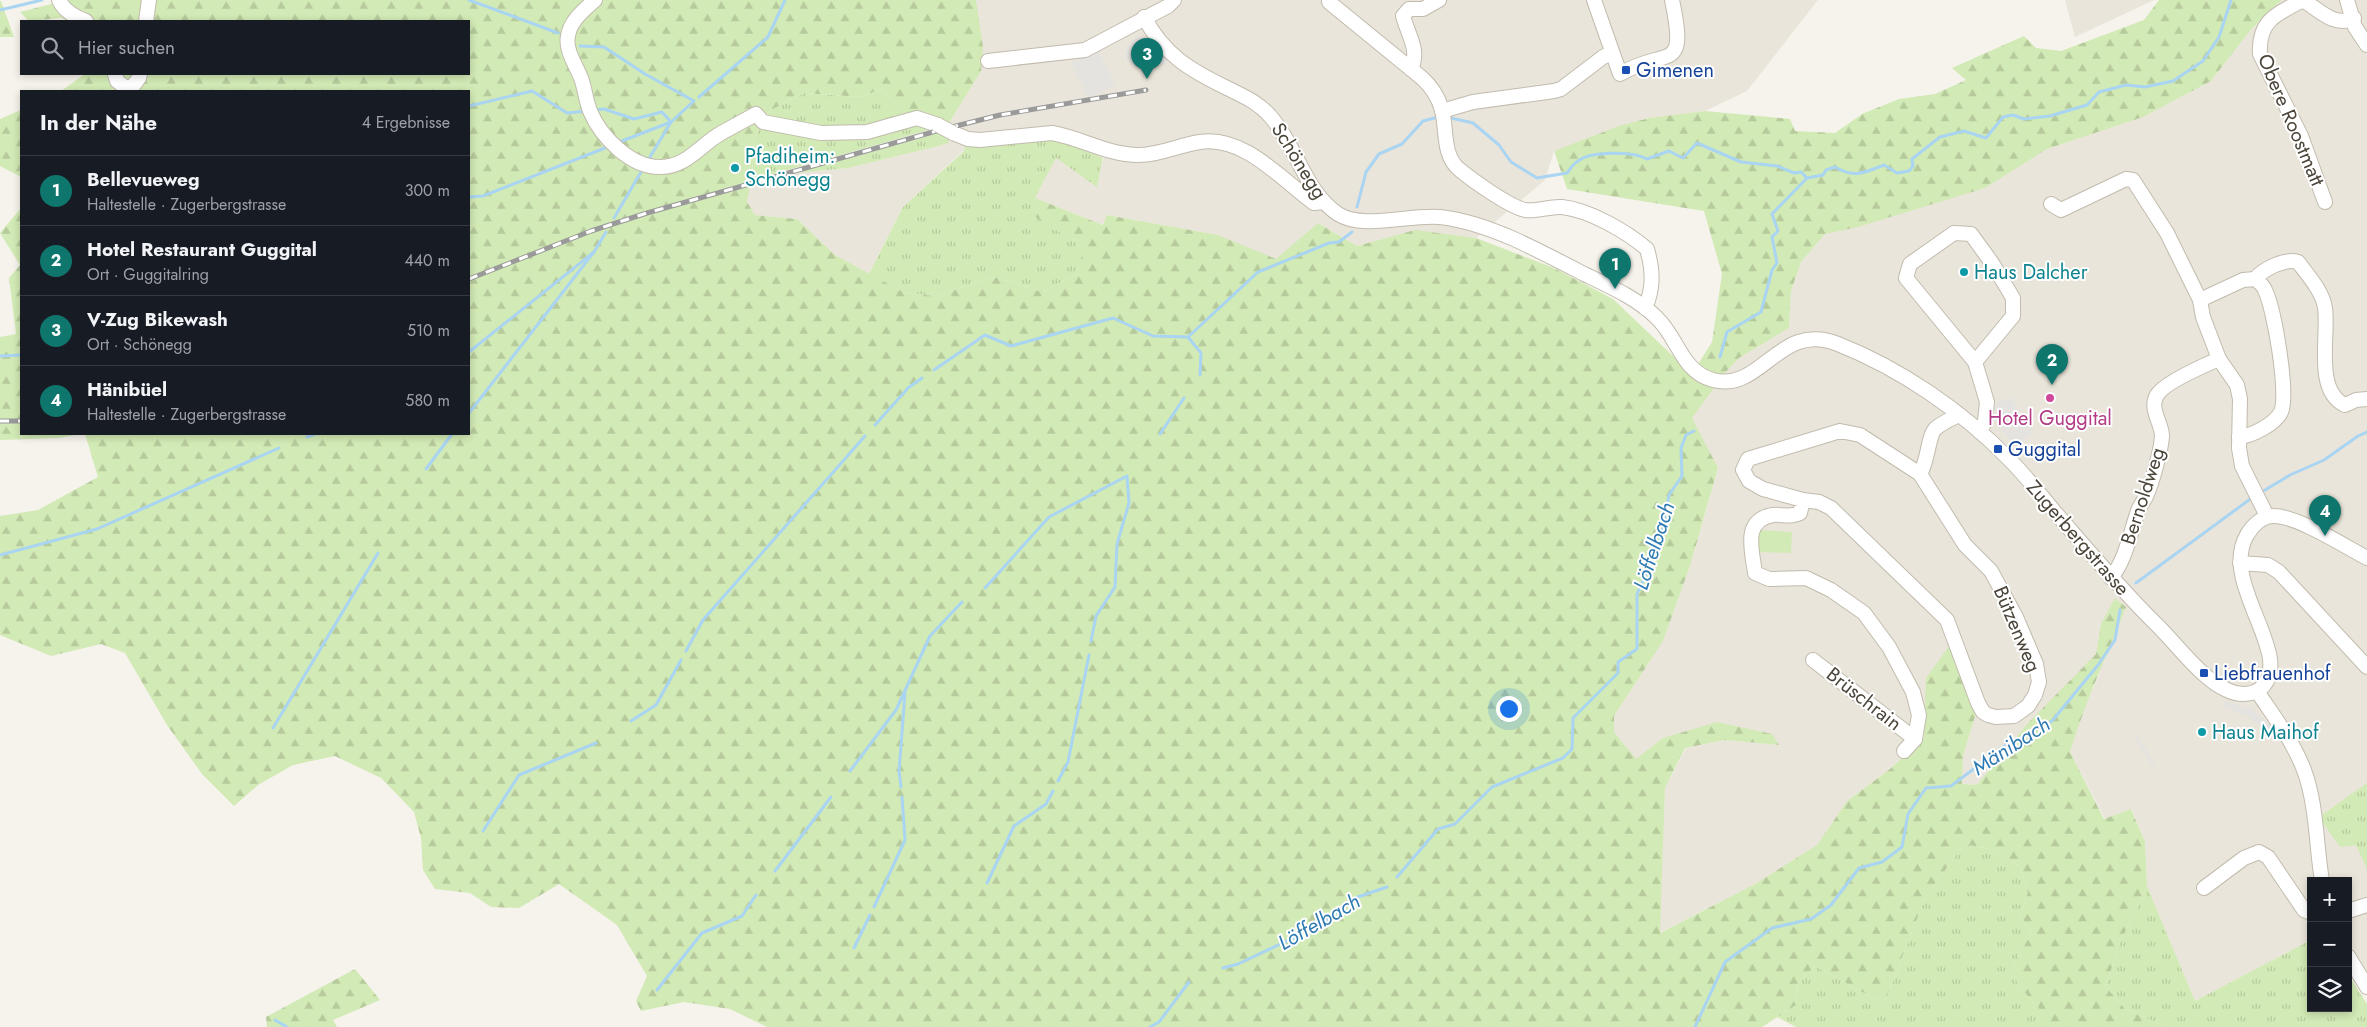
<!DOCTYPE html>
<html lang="de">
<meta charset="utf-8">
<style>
:root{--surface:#171b24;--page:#20242c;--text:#f1f3f6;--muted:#9ea1a6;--line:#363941;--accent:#0f766e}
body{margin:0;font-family:Jost,sans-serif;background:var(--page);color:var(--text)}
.controls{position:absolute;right:15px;bottom:15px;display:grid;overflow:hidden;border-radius:0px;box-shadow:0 2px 8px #0003}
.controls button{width:45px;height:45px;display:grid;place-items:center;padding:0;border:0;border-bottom:1px solid var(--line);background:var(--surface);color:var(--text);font:25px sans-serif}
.you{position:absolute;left:1508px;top:708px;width:18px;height:18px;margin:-12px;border:4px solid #fff;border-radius:50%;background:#1a73e8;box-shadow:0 0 0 8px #1a73e833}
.badge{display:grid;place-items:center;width:32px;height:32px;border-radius:50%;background:var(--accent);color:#fff;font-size:16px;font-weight:700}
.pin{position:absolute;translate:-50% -41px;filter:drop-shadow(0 1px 2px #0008)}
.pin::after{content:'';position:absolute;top:26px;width:18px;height:15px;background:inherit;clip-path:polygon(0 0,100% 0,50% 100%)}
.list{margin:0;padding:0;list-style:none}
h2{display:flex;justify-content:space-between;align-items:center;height:65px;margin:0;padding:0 20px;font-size:21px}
h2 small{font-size:16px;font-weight:400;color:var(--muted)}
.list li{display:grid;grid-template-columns:32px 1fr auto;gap:15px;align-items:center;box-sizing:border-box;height:70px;padding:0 20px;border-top:1px solid var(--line)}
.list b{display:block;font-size:19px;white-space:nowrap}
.list p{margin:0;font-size:16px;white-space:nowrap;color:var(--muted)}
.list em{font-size:16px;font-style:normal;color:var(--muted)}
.icon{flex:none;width:28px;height:28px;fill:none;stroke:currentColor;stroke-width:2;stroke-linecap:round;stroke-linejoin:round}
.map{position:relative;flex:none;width:2367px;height:1027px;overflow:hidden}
.search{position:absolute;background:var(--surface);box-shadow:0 2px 8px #0003;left:20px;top:20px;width:450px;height:55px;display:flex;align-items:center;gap:12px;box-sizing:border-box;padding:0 18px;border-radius:0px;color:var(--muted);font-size:19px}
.panel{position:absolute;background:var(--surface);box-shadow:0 2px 8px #0003;left:20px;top:90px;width:450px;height:345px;border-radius:0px}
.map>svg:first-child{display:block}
</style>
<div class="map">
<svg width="2367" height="1027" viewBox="0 0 2367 1027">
<defs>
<pattern id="grass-tufts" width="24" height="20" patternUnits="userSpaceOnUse" patternTransform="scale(1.25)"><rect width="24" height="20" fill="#d2eab5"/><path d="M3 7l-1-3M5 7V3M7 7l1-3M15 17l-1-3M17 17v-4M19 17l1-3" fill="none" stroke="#b6ca9c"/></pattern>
<pattern id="forest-firs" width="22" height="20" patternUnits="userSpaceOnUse" patternTransform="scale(1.25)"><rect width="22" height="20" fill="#d2eab5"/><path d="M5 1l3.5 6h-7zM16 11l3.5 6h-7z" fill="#b6ca9c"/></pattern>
</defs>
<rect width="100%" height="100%" fill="#f6f3ec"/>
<g fill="#eae5da">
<polygon points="976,0 1818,0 1747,91 1705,111 1644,119 1554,151 1545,180 1476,238 1408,232 1357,246 1318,223 1276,260 1218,235 1107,215 1103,225 1035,198 1056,158 1097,186 1106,148 970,137 949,123 981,71"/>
<polygon points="2065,0 2154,0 2075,37"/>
<polygon points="2282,0 2367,0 2367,975 2348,940 2348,881 2311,881 2311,940 2195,1001 2147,886 2145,842 2132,810 2105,819 2070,752 2080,717 2098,678 2101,666 2101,624 2096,654 1977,785 1962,784 1963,756 1977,710 1925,713 1924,736 1890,769 1847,801 1817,845 1755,884 1659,933 1665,788 1686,748 1725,740 1778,745 1772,734 1663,738 1636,760 1614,732 1614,716 1663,641 1690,566 1718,469 1691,418 1725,373 1739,358 1789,328 1791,291 1801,262 1825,234 1985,188 2047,149 2143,117 2211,81 2249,32 2266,14"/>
<polygon points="950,139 965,144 964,150 903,207 869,274 835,255 797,219 755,215 747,202 750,186 795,173 848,168 939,146 948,143"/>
</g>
<g fill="url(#grass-tufts)">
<polygon points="880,89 908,114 850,130 765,119 769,111 804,93 862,97"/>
<polygon points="917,123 936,128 752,180 753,171 750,145 762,124 784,129"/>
<polygon points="943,132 950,139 948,143 939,146 848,168 795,173"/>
<polygon points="1050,138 1062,140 1103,158 1097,187 1056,158 1035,198 1032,214 1067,237 1086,242 1077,274 1042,292 995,277 935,296 905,293 869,274 903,207 964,151 965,144"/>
<polygon points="2367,783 2367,869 2356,845 2340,847 2319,817"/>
<path d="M1964 844 1995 850 2021 867 2028 893 2020 916 2032 933C2007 974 2006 973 2039 1008V1027H1796L1777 1017 1796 1005 1798 983 1815 966 1884 1004 1925 898Z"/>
<polygon points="2147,886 2195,1001 2311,940 2311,1008 2348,1008 2348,974 2367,1004 2367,1027 2162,1027 2162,1025 2125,1009 2106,987 2118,947"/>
</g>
<g fill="url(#forest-firs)">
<path d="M67 0H976L983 47 981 71 949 123 908 114 880 89 862 97 804 93 769 111 750 145 753 171 747 202 755 215 797 219 835 255 905 293 935 296 995 277 1042 292 1077 274 1085 242 1067 237 1031 214 1035 198 1103 225 1107 215 1218 235 1276 259 1318 223 1357 246 1415 230 1476 238 1554 268 1613 299 1692 374 1712 342 1722 274 1704 211 1567 189 1554 151 1619 126 1649 118 1705 111 1790 119 1795 131 1835 133 1862 114 1899 99 1935 94 1966 80 1952 68 2024 36 2036 48 2061 51 2144 20 2159 0H2282L2266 14 2249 32 2211 81 2143 117 2047 149 1985 188 1858 227 1825 234 1801 262 1791 291 1789 328 1739 358 1725 373 1692 418 1718 468 1690 566 1663 641 1614 716V732L1636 759 1663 738 1717 722 1772 734 1779 745 1725 740 1685 748 1665 788 1660 933 1755 884 1817 845 1847 801 1890 769 1924 737 1926 678 1950 645 1977 710 1963 756 1962 784 1977 785 2028 723 2096 654 2101 624 2115 598 2126 607C2107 656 2085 702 2070 752L2104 819 2131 809 2145 842 2147 886 2118 947 2106 987 2125 1009 2162 1025V1027H2039V1008C2006 973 2007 974 2032 933L2020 916 2028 893 2021 867 1995 850 1964 844 1925 898 1884 1004 1815 966 1798 983 1796 1005 1762 1027H767L730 1009 684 1002 641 1011 636 1001 647 976 617 925 559 884 519 908 491 907 470 893 435 889 423 870 421 838 414 812 381 778 335 756 293 765 258 785 234 806 202 774 167 725 125 653 101 644 51 656 0 635V516L38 510 98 477 85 434H469V91H61L85 74H469V21H68L61 18 29 21 20 12Z"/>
<polygon points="0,1 1,1 14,37 0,37"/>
<polygon points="21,110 21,177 0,166 0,119"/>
<polygon points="21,208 21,434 81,434 59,438 0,440 0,337 16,334 9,278 20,265 0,233"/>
<polygon points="355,969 380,1000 333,1020 337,1027 267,1027 266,1017"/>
</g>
<polygon fill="#d2eab5" points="1756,530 1792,532 1791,553 1755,552"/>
<g fill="#e5e3e0">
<polygon points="1137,37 1150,39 1168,59 1166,64 1140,68 1129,63 1125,57 1126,49 1130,42"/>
<polygon points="1097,49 1115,85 1089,98 1071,63"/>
<polygon points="2010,397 2033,433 2015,445 1994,421 1998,413 1994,407 2000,401"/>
<polygon points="2225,701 2251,709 2272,727 2265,731 2247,715 2223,708"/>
<polygon points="2138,736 2155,764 2152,766 2135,738"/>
</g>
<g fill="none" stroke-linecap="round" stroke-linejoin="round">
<g stroke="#a9d4f2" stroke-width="3">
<polyline points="469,0 558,33"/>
<polyline points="0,10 42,0"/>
<polyline points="580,46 604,47 645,74 694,101 671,122 650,157"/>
<polyline points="699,97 768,37 785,0"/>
<polyline points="469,106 532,91 567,113 587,111"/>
<polyline points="593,110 604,109 634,119 662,112 671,122 622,141"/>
<path d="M1451 118 1473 123 1499 145 1511 162 1537 178 1567 173C1570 169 1574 163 1578 161 1591 151 1634 151 1647 159L1669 151 1683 158 1697 143 1741 162 1777 166 1794 173 1801 172 1807 178"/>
<polyline points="469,197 483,196 605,148"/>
<polyline points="1357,207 1366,172 1379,154 1402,144 1423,121 1438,117"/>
<polyline points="614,218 641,172"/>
<polyline points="469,352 594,252 606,232"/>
<polyline points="0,356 21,355"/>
<path d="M1720 357 1727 332 1761 312 1772 270 1777 263 1772 237 1778 231 1772 214 1807 178 1823 175 1826 170 1835 167C1855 179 1865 172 1884 165L1897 173 1909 171 1913 166 1912 159 1940 137 1964 131 1986 138 2003 117 2013 115 2024 119 2050 116 2087 105 2099 92 2126 85 2145 87 2173 81 2203 61 2219 37 2231 0"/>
<polyline points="934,370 985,335 1011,346 1113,318 1153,336 1188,337"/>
<polyline points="1200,375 1201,353 1188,337 1258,272 1329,243 1339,242 1352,232"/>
<polyline points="469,413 594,252"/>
<polyline points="875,425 908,388 922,378"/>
<polyline points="1160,434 1184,398"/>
<polyline points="307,437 315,434"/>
<polyline points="426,469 452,434"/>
<polyline points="2260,493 2290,475 2324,460 2358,436 2367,432"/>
<polyline points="0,555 97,529 279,448"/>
<polyline points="2136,583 2253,497"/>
<polyline points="985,588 1049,517 1127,476 1129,503 1117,544 1115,587 1096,616 1091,641"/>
<polyline points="686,651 703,620 865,436"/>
<polyline points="631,721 656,705 681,660"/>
<polyline points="273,728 378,553"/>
<polyline points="850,771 896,710 930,636 962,602"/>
<polyline points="1058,781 1068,762 1089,655"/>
<polyline points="901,787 899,771 905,693"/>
<polyline points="483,831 519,775 596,743"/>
<polyline points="775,871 831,797"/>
<polyline points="1397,877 1438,829 1455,824 1492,787 1563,758 1572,749 1573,718 1618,673 1618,662 1637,649 1637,594 1660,542 1669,495 1682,476 1681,448 1686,435 1694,431"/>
<polyline points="987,883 1014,826 1046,804 1053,791"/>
<polyline points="874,907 905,840 902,797"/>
<polyline points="854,948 870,915"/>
<polyline points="1223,968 1238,964 1321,925 1352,899 1387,887"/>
<polyline points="657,990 702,933 742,916 756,895"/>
<polyline points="275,1020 287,1027"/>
<polyline points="1150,1027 1159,1022 1189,982"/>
<polyline points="1695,1027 1725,962 1772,928 1811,919 1831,905 1859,868 1882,862 1902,847 1908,814 1926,788 1951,786 2003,747 2052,721 2098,665 2115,640 2120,610"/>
</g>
<defs>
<g id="minor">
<path d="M59 0C64 11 75 17 86 21"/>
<path d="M595 0C584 10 570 21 568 36 565 50 576 65 581 78 585 89 586 101 590 111 601 137 631 168 661 167 687 167 702 143 723 132 734 126 745 120 756 114L763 122 821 133 867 132 917 118 938 125"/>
<path d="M1329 0V2L1422 78C1432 87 1438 96 1442 110 1447 129 1442 156 1460 170 1472 180 1510 207 1525 210 1537 212 1550 206 1562 207 1590 210 1627 232 1647 249 1653 270 1654 288 1645 308"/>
<path d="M1594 0 1620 74C1667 46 1688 76 1672 0"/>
<path d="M2303 0C2277 14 2258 20 2260 54L2301 136 2325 202"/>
<path d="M2303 0C2319 10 2335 28 2354 18"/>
<polyline points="2347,0 2355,27 2367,45"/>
<path d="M1144 17C1164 55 1190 70 1227 88 1243 96 1258 102 1270 116 1296 145 1305 192 1338 214 1363 230 1410 214 1440 217 1466 220 1491 229 1514 239 1538 250 1561 262 1584 274 1609 286 1637 298 1657 318 1678 338 1682 372 1713 380 1762 393 1779 320 1838 344 1901 369 1962 411 2009 459 2025 475 2039 493 2054 511 2088 550 2121 590 2158 626 2177 645 2203 680 2227 690 2237 695 2250 696 2260 689 2298 658 2218 583 2247 535 2252 526 2262 516 2273 516 2296 515 2346 547 2367 558"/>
<polyline points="146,21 149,0"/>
<polyline points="988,61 1085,50 1168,6 1174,0"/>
<path d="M1411 69C1420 50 1408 35 1403 16L1409 9H1423L1439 0"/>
<polyline points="115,74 117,81 126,88 133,86 139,78 140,74"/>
<polyline points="1442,111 1473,102 1554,91 1561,89 1603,57 1612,53"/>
<path d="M953 133 968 139 980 140 1052 133C1081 138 1106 154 1136 155 1157 156 1179 145 1200 142 1244 135 1282 180 1314 203L1324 202"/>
<polyline points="2051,204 2061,210 2126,179 2133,180 2167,233 2200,300 2203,317 2219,359 2237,385 2240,399 2239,448 2242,466 2267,516"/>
<path d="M2255 279C2263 269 2285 258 2298 262 2307 274 2323 292 2325 308 2329 335 2314 391 2345 405L2356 400 2367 399"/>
<path d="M2200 300 2243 280 2255 279C2259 282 2263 285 2265 290 2274 308 2289 394 2281 412 2275 424 2252 436 2239 437"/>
<polyline points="1975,362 2013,316 2013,298 1992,263 1971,234 1954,233 1910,264 1906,278 1975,362 1987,402 1985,421 1980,432"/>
<path d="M1920 474C1928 461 1928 437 1935 429 1941 423 1951 419 1959 415"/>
<path d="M1803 500 1819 502 1831 508 1947 620 1978 703 1983 712 1988 715 1996 717 2014 716 2028 706 2035 695 2039 682 2036 664 2016 617 1991 571 1965 545 1920 474 1860 435 1840 431 1748 459 1743 470 1749 481 1763 489 1803 500 1800 513C1790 518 1784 514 1773 515 1742 520 1752 550 1755 573L1769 579 1806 578 1831 590 1864 613 1889 647 1913 692 1919 715 1915 739 1904 751"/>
<polyline points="2240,563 2268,565 2279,572 2367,667"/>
<path d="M2111 578C2126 559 2130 534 2138 511 2140 505 2145 500 2147 494 2152 483 2162 447 2162 435 2161 422 2149 408 2157 395 2165 382 2205 365 2219 359"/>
<polyline points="1813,660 1915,739"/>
<path d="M2257 691C2274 717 2293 741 2304 770 2317 805 2316 845 2322 881"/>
<polyline points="2204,888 2244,858 2259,852 2268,857 2304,910 2311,913"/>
<polyline points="2348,911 2367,905"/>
<polyline points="2348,956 2367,987"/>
</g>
</defs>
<use href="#minor" stroke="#c2bbae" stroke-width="16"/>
<use href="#minor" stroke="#fff" stroke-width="14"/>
<defs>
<g id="rail">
<polyline points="469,279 591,231 647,213 940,130 1000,115 1146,90"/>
<polyline points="0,421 21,421"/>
</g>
</defs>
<use href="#rail" stroke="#9a9a9a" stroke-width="5"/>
<use href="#rail" stroke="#fff" stroke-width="3" stroke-dasharray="9" stroke-linecap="butt"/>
<defs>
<polyline id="minor-bridge" points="938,125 953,133"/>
</defs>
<use href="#minor-bridge" stroke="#c2bbae" stroke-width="16" stroke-linecap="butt"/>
<use href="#minor-bridge" stroke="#fff" stroke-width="14"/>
</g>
<g fill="#1a4fb4" stroke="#fff" stroke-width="2">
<rect x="1621" y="65" width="10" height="10" rx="2.5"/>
<rect x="1993" y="444" width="10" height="10" rx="2.5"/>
<rect x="2199" y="668" width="10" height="10" rx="2.5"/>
</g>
<g fill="#0f9aa8" stroke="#fff" stroke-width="2">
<circle cx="735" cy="168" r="5"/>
<circle cx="1964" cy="272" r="5"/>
<circle cx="2202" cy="732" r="5"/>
</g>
<circle fill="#d1479c" stroke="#fff" stroke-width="2" cx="2050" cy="398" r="5"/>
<g text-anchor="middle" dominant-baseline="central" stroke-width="4" stroke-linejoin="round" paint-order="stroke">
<g font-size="20" fill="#164399" stroke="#fff" text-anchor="start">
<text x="1636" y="70">Gimenen</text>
<text x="2008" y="449">Guggital</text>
<text x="2214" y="673">Liebfrauenhof</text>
</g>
<g font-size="20" fill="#4b4439" stroke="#fff">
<text transform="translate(2291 120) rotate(67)">Obere Roostmatt</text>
<text transform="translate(1299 161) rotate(58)">Schönegg</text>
<text transform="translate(2143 496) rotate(-72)">Bernoldweg</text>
<text transform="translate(2078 538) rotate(49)">Zugerbergstrasse</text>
<text transform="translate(2017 629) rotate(67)">Bützenweg</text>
<text transform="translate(1864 699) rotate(38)">Brüschrain</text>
</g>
<g font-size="20" fill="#0d838f" stroke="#fff" text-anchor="start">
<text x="745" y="156">Pfadiheim:<tspan x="745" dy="23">Schönegg</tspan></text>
<text x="1974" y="272">Haus Dalcher</text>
<text x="2212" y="732">Haus Maihof</text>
</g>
<g font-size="20" fill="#b23c85" stroke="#fff">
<text x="2050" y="418">Hotel Guggital</text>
</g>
<g font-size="21" font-style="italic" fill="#2e7ab2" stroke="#fff">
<text transform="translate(1654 546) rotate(-72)">Löffelbach</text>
<text transform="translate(2011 746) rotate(-33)">Mänibach</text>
<text transform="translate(1319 922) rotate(-30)">Löffelbach</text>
</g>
</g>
</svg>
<div class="controls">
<button>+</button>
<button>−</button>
<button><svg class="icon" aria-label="layers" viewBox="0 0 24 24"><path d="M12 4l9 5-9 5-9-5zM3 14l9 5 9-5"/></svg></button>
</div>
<div class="you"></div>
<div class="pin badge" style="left:1615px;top:289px">1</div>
<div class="pin badge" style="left:2052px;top:385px">2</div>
<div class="pin badge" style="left:1147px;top:79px">3</div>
<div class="pin badge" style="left:2325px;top:536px">4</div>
<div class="search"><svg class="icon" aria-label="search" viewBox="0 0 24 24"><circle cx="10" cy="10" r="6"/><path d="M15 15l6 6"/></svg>Hier suchen</div>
<section class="panel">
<h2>In der Nähe<small>4 Ergebnisse</small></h2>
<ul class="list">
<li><span class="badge">1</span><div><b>Bellevueweg</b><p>Haltestelle · Zugerbergstrasse</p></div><em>300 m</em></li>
<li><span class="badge">2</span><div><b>Hotel Restaurant Guggital</b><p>Ort · Guggitalring</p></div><em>440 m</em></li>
<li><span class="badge">3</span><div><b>V-Zug Bikewash</b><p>Ort · Schönegg</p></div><em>510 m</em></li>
<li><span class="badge">4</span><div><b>Hänibüel</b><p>Haltestelle · Zugerbergstrasse</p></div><em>580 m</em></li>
</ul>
</section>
</div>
